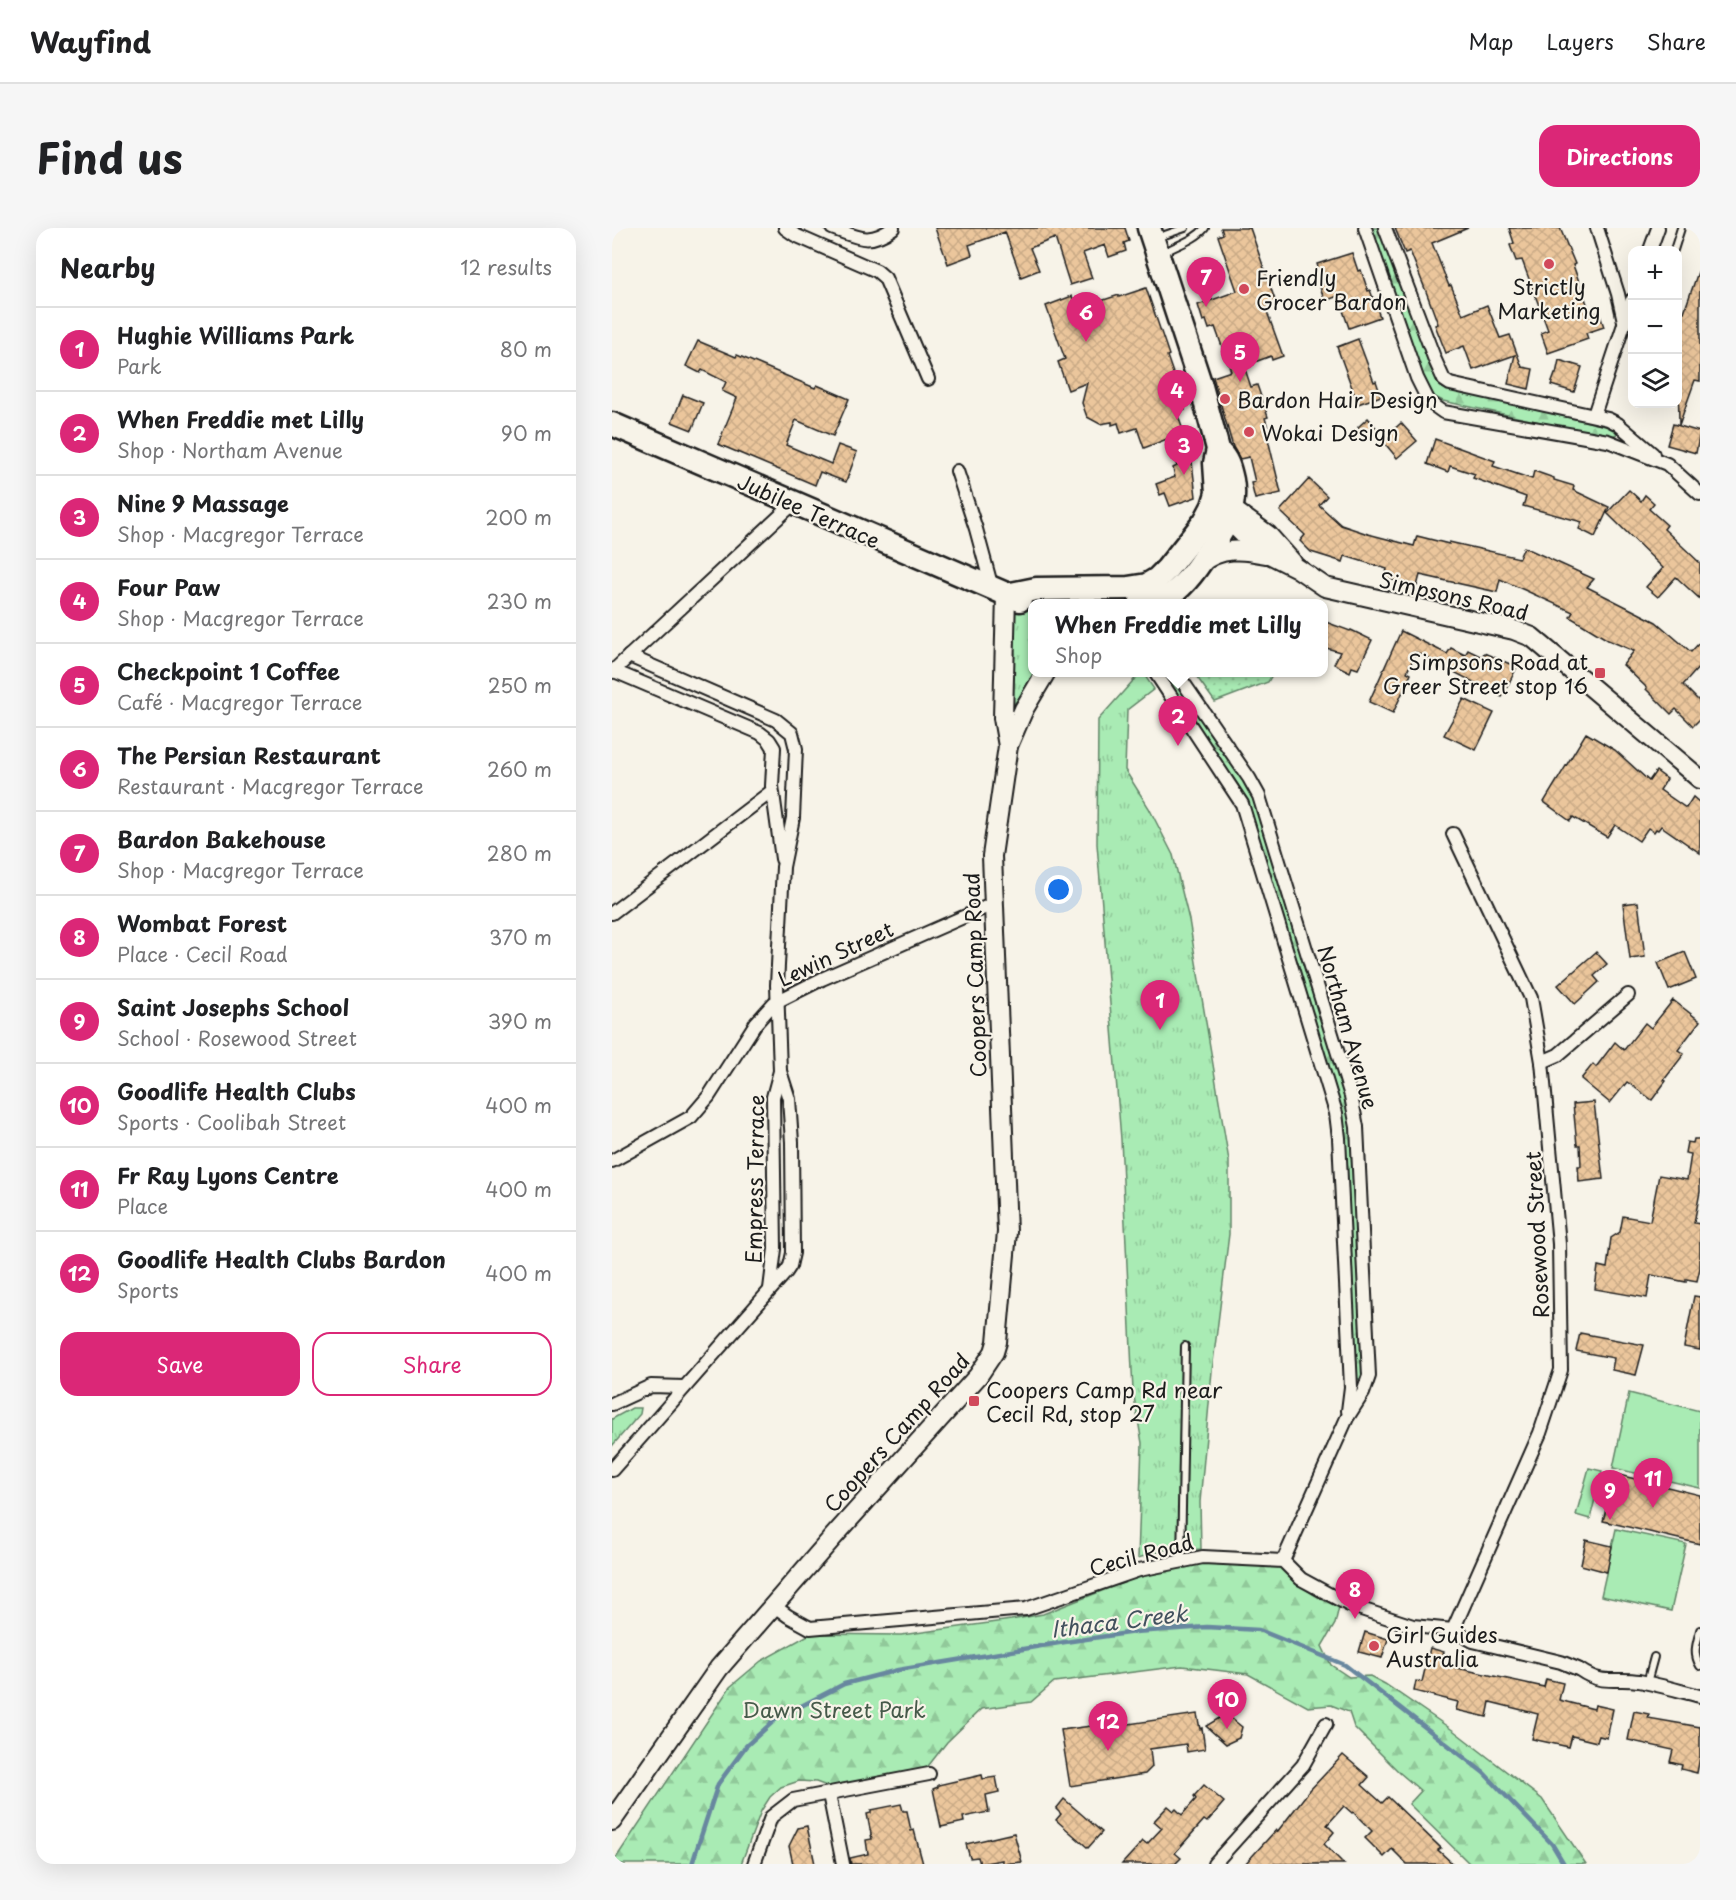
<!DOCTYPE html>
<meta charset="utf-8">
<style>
:root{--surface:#fff;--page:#f6f6f6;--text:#202124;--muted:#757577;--line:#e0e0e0;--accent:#db2777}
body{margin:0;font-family:"Playpen Sans",sans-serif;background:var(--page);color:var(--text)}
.controls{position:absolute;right:18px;top:18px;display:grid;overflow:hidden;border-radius:12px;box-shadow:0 6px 24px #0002}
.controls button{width:54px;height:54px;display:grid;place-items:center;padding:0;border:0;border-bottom:2px solid var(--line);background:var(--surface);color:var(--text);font:30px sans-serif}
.you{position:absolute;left:447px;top:662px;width:21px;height:21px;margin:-15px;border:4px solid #fff;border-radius:50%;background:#1a73e8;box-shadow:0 0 0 9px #1a73e833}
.badge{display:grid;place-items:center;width:39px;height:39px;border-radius:50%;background:var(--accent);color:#fff;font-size:20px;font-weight:700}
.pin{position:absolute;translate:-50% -50px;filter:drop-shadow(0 2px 3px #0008)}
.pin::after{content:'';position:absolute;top:32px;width:21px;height:18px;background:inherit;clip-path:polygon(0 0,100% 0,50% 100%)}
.popup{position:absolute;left:416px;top:371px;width:300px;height:78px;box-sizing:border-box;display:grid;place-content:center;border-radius:12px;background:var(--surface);filter:drop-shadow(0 2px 4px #0005);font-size:20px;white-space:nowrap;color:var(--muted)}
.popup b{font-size:22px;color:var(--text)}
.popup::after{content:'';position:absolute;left:50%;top:100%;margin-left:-12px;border:12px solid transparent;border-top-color:var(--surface)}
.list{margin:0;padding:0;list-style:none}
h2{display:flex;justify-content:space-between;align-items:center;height:78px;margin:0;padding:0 24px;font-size:26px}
h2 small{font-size:20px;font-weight:400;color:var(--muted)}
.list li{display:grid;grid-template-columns:39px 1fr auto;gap:18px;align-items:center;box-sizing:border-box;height:84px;padding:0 24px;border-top:2px solid var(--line)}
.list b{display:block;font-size:22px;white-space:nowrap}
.list p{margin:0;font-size:20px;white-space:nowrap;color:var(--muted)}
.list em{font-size:20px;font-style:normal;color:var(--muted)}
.actions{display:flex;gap:12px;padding:18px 24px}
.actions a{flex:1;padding:14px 0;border:2px solid var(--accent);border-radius:18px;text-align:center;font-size:21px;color:var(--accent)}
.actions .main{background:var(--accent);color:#fff}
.icon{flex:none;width:33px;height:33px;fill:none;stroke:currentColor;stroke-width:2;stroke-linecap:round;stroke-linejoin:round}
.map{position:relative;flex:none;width:1088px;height:1636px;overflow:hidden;border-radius:18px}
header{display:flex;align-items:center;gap:36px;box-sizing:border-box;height:84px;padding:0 30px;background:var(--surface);border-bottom:2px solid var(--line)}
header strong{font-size:28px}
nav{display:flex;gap:33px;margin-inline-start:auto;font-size:21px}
.intro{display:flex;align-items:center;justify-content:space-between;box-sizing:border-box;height:144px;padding:0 36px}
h1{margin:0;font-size:42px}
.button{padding:15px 27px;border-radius:18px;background:var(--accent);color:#fff;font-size:21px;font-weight:700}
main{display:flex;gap:36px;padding:0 36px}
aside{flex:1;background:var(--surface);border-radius:18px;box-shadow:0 6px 24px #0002}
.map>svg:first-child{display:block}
</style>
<header>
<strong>Wayfind</strong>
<nav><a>Map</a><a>Layers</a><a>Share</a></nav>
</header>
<div class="intro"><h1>Find us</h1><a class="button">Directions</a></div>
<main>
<aside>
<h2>Nearby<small>12 results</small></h2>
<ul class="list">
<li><span class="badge">1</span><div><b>Hughie Williams Park</b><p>Park</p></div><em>80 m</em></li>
<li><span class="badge">2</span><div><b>When Freddie met Lilly</b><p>Shop · Northam Avenue</p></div><em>90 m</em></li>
<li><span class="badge">3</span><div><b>Nine 9 Massage</b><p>Shop · Macgregor Terrace</p></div><em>200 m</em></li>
<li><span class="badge">4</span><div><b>Four Paw</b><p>Shop · Macgregor Terrace</p></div><em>230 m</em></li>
<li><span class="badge">5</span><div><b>Checkpoint 1 Coffee</b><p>Café · Macgregor Terrace</p></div><em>250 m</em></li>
<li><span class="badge">6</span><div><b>The Persian Restaurant</b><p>Restaurant · Macgregor Terrace</p></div><em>260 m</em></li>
<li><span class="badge">7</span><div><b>Bardon Bakehouse</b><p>Shop · Macgregor Terrace</p></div><em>280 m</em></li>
<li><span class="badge">8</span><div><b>Wombat Forest</b><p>Place · Cecil Road</p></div><em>370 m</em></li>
<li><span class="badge">9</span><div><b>Saint Josephs School</b><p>School · Rosewood Street</p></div><em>390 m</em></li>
<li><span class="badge">10</span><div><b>Goodlife Health Clubs</b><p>Sports · Coolibah Street</p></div><em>400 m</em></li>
<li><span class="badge">11</span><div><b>Fr Ray Lyons Centre</b><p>Place</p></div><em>400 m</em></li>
<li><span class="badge">12</span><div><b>Goodlife Health Clubs Bardon</b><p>Sports</p></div><em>400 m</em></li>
</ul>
<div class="actions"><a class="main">Save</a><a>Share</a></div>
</aside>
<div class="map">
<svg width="1088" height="1636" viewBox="0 0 1088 1636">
<defs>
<pattern id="grass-dots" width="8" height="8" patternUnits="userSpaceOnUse" patternTransform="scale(1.5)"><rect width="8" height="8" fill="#a9ebb4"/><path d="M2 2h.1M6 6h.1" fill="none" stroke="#91c99a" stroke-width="1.8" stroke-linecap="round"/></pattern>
<pattern id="forest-firs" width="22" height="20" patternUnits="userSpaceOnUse" patternTransform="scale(1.5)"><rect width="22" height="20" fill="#a9ebb4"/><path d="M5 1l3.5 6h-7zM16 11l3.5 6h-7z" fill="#91c99a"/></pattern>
<pattern id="park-tufts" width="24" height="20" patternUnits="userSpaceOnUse" patternTransform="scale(1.5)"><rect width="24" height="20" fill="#a9ebb4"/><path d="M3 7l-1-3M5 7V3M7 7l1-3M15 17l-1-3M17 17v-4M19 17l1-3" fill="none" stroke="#91c99a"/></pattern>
<pattern id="building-cross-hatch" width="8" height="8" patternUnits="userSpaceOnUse" patternTransform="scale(1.5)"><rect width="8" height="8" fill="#ebc69c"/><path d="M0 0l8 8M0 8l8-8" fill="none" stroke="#c9aa86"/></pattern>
</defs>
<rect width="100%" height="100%" fill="#f7f3e8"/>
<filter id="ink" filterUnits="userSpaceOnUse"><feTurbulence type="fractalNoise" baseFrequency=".0167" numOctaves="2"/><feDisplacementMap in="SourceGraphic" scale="12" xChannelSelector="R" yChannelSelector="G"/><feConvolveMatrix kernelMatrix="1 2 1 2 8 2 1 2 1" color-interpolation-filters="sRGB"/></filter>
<g filter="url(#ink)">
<polygon fill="url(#grass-dots)" stroke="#628468" stroke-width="1.5" points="582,445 661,445 656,454 603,474"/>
<g fill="url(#forest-firs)" stroke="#628468" stroke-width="1.5">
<polygon points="758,0 771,0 817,137 830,160 998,199 1003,202 1005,206 997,209 831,173 823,169 813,156"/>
<polygon points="548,445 558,445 632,553 642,570 733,870 739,891 752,1149 749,1151 746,1151 744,1148 732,900 726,872 635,573 626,557"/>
<path d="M589 1335 667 1337C685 1356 702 1370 727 1379L723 1396 710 1418 719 1437 737 1449 758 1448 773 1456 842 1503 930 1571 974 1636H858L797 1576 809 1563 788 1545 742 1499 737 1484 719 1477 696 1479 636 1446 570 1438 442 1454 419 1474 369 1481 335 1514 313 1542 220 1560 204 1554 187 1553 169 1559 158 1569 149 1583 129 1636H0L118 1459 149 1433 198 1406 289 1407 399 1392 431 1386 528 1348Z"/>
</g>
<g fill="url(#park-tufts)" stroke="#628468" stroke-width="1.5">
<polygon points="414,379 420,380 420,444 425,445 400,479 402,386 405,382"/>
<polygon points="528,445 531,445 542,461 515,482 513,542 537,580 561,627 577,692 617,933 617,1006 600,1143 588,1274 589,1321 553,1322 526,1330 530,1215 521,1163 509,911 485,616 486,492"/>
<polygon points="20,1180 29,1180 28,1186 0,1218 0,1191"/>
</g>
<g fill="#a9ebb4" stroke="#628468" stroke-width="1.5">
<polygon points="1017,1165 1088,1183 1088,1260 1001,1240"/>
<polygon points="977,1240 990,1243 978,1291 964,1287"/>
<polygon points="1004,1301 1074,1316 1059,1383 989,1368"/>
</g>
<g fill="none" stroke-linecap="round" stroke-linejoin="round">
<polyline stroke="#67879f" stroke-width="4.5" points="80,1636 106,1556 134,1518 164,1491 232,1456 286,1442 453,1414 523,1404 595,1399 647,1402 733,1437 872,1545 940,1616 952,1636"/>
</g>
<g fill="url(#building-cross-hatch)" stroke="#1c1c1c" stroke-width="1.5">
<polygon points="323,0 513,0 517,13 512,15 514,23 497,29 493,17 471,25 480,50 458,57 443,10 418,20 427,42 409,49 393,4 357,17 360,27 336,36"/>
<polygon points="609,0 638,0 665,78 654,81 671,128 660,132 659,128 632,138 639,159 645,157 656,189 653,190 658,207 655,207 669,265 643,271 639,255 643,254 637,229 628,231 621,219 601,149 619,143 603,99 597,101 594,92 591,93 586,77 625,63 606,8 611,6"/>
<polygon points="783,0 856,0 820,15 837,58 839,57 851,87 875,77 888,110 898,107 910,139 921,141 917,161 896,156 903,127 861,142 852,118 834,125 823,97 826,96 815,66 798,23 793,25"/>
<polygon points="897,0 948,0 963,36 961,37 979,87 987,84 992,99 974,105 976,111 936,125 929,105 936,102 910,32 904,33 898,17 902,15"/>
<polygon points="740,25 746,43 749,42 756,63 758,62 768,89 737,100 726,68 713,73 707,56 711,55 705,36"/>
<polygon points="1086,44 1088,44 1088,153 1083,152 1067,197 1065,82 1072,84"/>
<polygon points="534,60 557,127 555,128 572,177 573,182 565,185 579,225 584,269 558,278 553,265 548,267 544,256 563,249 561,240 565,238 555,211 532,220 525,200 509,205 506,195 500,197 500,194 488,196 475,189 470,175 475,155 456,162 446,134 453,131 434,78 460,68 464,81 507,67 507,69"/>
<polygon points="746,111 762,154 764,153 769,168 746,176 725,119"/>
<polygon points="86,113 124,129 125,127 203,160 205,157 237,171 221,208 184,192 174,217 219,236 226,217 245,224 234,254 208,244 203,257 106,216 125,170 110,163 114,154 90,142 88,145 74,138"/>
<polygon points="947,132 970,139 962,164 939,157 943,146 944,146"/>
<polygon points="71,167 91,175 80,202 60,194"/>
<polygon points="756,190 766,202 755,211 746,199"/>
<polygon points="789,195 805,213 785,230 770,212"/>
<polygon points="1061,196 1088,204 1084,225 1055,217"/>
<polygon points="823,211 883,233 881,238 920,251 922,243 942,250 942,252 962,258 961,262 997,279 983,309 967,301 970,294 911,278 914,269 861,250 863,246 838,238 836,244 815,236"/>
<polygon points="697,251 715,268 707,277 729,297 756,306 802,318 805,308 837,316 837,314 907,330 912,319 982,351 975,359 1044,394 1079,424 1088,414 1088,438 1071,457 1088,474 1088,491 1081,498 1064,481 1059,486 1034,461 1035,460 1011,437 1022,423 996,412 958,389 961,384 888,351 885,364 808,347 805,358 773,350 775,341 733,328 731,334 699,324 688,313 693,307 668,283"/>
<polygon points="1017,262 1029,273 1033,267 1042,275 1037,281 1055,297 1052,301 1088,335 1088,371 1064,349 1046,369 1034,359 1051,340 995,285"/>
<polygon points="711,393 738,403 739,402 760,412 746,441 740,439 738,444 722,436 728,424 711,419"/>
<polygon points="789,403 835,426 839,420 853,427 856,422 870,429 872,425 905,439 890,469 804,424 795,444 799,446 781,485 757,474"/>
<polygon points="852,471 882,485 864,522 832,507"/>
<polygon points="974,505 1003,522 1037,553 1044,543 1055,551 1048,562 1074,580 1081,569 1088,575 1088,625 1049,598 1046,602 1044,601 1042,604 1036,600 1027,613 1003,597 995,609 961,589 958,593 932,574"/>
<polygon points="1026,674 1033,729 1018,731 1011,676"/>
<polygon points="984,724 995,736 982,748 987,754 963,776 946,757"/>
<polygon points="1073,724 1084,751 1057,762 1046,735"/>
<polygon points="1061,772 1088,793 1066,822 1072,826 1052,852 1054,853 1040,872 1015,854 998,875 969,851 981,836 984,839 1003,814 1012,822 1033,795 1039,800"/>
<polygon points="982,874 991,951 967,954 966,938 969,938 968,917 965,917 961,876"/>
<polygon points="1082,911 1088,911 1088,964 1082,995 1088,996 1088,1040 1085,1053 1074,1051 1074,1054 1039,1047 1035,1070 983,1061 986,1038 995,1040 999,1010 1008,1004 1011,988 1038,993 1047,947 1075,952 1079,926 1073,925 1075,914 1081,915"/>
<polygon points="1082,1068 1088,1069 1088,1122 1072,1119"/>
<polygon points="968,1105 1032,1117 1024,1147 1000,1142 1002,1130 964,1123"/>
<polygon points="1003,1246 1088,1267 1088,1316 991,1293"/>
<polygon points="974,1312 1000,1318 995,1344 969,1337"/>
<polygon points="753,1404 776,1411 770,1430 747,1424"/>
<polygon points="818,1420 832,1424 829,1436 845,1440 932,1459 934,1451 951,1455 947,1472 982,1481 983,1477 1001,1481 995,1510 987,1508 985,1514 960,1508 957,1519 920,1511 926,1486 878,1474 875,1489 844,1482 846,1474 802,1463 804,1453 810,1454"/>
<polygon points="1022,1483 1037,1486 1036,1490 1088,1499 1088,1529 1085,1545 1069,1541 1070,1537 1058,1534 1061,1522 1016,1512"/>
<polygon points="585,1486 588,1501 590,1500 593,1521 575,1524 574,1516 538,1521 540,1539 533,1546 458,1558 449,1502 502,1495 503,1498"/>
<polygon points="614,1486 630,1499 627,1510 614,1516 594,1498"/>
<polygon points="731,1527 757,1549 750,1557 770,1575 776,1569 829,1620 826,1622 841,1636 795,1636 780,1621 772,1629 753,1610 760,1603 741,1584 740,1585 732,1578 715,1597 722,1604 712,1616 732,1636 633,1636 664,1602 665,1604 697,1563"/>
<polygon points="370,1547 371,1551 384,1549 387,1564 374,1567 377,1584 351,1589 352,1594 329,1599 321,1561 326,1559 326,1557"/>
<polygon points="592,1557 612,1574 595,1594 592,1592 563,1625 569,1630 563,1636 510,1636 531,1613 535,1616 550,1600 542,1593 556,1578 562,1583 564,1581 570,1587 584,1571 582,1568"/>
<polygon points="452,1571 490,1604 476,1620 444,1592 449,1586 444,1581"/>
<polygon points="289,1576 291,1583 295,1583 299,1603 302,1602 311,1636 239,1636 238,1630 256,1626 254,1612 260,1611 255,1586 259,1585 259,1582"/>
<polygon points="195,1598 203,1636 181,1636 177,1618 186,1600"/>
<polygon points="402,1605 410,1634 390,1636 390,1632 368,1636 366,1629 358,1630 354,1616"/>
</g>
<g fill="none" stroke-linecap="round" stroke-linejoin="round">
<defs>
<g id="lane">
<polyline points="544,10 573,0"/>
<polyline points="1062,22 1069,0"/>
<path d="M551 25C565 17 583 12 593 0"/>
<polyline points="569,1333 573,1118"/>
<path d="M1088 1402C1085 1415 1080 1425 1088 1438"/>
<polyline points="1035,1455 1042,1429"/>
</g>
<g id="street">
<polyline points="173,0 183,7 265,43 273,50 316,151"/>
<path d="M220 0C245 9 257 18 281 0"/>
<polyline points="753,0 805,150 817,174 831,184 996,213 1055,236 1088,266"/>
<polyline points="773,0 823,132 832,152 838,156 996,191 1006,196 1041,226"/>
<polyline points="985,0 1006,66 1012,93"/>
<polyline points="1038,22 1046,0"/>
<polyline points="982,187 1020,72"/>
<polyline points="345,243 364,301 380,360"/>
<polyline points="2,443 148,505 157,512 162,520 160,558 170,631"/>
<polyline points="0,444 182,275"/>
<polyline points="543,444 630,576 724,885 727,910 739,1159 736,1183"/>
<polyline points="564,444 637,550 647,568 739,868 745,899 757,1148 751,1165 735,1190 671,1333"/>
<polyline points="841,606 919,770 930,834 947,1016 949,1142 928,1205 841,1402"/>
<polyline points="0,685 160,563"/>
<polyline points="930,834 946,827 1016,767"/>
<polyline points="0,933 79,889 97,868 144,795 162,775 210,751 381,676"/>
<polyline points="158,1061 163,1021 161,869 168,843"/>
<polyline points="0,1176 39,1158 72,1159"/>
<polyline points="0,1242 174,1044 178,1038 181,1025 180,914 177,871 168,843 165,757 171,639 181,590 184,521 180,505 164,492 17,428"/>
<polyline points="161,1377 176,1388 198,1400 414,1381 527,1342 591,1329 671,1333 689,1351 737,1377 801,1398 841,1402 861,1413 949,1434 966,1441"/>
<path d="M968 1442C991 1458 1003 1449 1027 1453 1048 1457 1068 1463 1088 1468"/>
<polyline points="217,1566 231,1636"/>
<polyline points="142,1636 159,1589 181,1572 317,1546"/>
<polyline points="602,1636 691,1537 714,1496"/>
</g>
<g id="secondary">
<polyline points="620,281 656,307 680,334"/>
<polyline points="617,292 633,308 659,327 685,340 713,359 902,402 920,409 1088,551"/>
<path d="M589 335C609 319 630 321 654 326"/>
<polyline points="394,367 391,490 396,518"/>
<polyline points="0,1593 107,1440 222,1308 366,1148 382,1124 385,1114 395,1004 380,628 396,518 412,481 434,444"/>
</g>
<g id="highway">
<polyline points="0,196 408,372"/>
<polyline points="394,367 424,361 516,360 535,357 545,351 555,341 593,293 601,278 605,265 603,235 606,221 589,158 537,0"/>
<path d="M528 376C535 375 543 375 551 371 567 364 580 347 590 332 608 307 626 286 620 252 618 243 616 234 610 227"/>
</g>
</defs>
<use href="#lane" stroke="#1c1c1c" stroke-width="10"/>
<use href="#street" stroke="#1c1c1c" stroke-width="16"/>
<use href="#secondary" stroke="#1c1c1c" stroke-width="22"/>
<use href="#highway" stroke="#1c1c1c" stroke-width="27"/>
<use href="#lane" stroke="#f7f3e8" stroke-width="6"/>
<use href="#street" stroke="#f7f3e8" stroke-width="12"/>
<use href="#secondary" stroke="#f7f3e8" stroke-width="18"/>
<use href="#highway" stroke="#f7f3e8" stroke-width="22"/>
</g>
</g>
<g fill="#d1495b" stroke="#f7f3e8" stroke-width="2">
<circle cx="937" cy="36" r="6"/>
<circle cx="632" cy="61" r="6"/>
<circle cx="613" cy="171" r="6"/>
<circle cx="637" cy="204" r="6"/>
<rect x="982" y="439" width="12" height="12" rx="3"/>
<rect x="356" y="1167" width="12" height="12" rx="3"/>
<circle cx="762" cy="1418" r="6"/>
</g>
<g text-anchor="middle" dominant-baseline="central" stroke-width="4.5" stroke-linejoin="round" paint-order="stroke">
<g font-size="21" fill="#1c1c1c" stroke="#f7f3e8" text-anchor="start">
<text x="644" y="49">Friendly<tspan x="644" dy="24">Grocer Bardon</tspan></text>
<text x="937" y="58" text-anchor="middle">Strictly<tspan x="937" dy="24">Marketing</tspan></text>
<text x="625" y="171">Bardon Hair Design</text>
<text x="649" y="204">Wokai Design</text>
<text x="976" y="433" text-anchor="end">Simpsons Road at<tspan x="976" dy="24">Greer Street stop 16</tspan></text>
<text x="374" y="1161">Coopers Camp Rd near<tspan x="374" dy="24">Cecil Rd, stop 27</tspan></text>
<text x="774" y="1406">Girl Guides<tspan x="774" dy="24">Australia</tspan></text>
</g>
<g font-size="21" fill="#1c1c1c" stroke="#f7f3e8">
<text transform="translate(197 282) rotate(24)">Jubilee Terrace</text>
<text transform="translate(842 367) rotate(13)">Simpsons Road</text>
<text transform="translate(223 725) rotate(-25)">Lewin Street</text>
<text transform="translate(362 747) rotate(-92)">Coopers Camp Road</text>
<text transform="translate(737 799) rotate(74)">Northam Avenue</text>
<text transform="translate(142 951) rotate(-89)">Empress Terrace</text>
<text transform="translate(924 1007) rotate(-93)">Rosewood Street</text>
<text transform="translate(284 1204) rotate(-48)">Coopers Camp Road</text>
<text transform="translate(529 1326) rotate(-15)">Cecil Road</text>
</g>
<g font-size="21" fill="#465a4a" stroke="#f7f3e8">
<text x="222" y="1481">Dawn Street Park</text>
</g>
<g font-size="22" font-style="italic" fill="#42515e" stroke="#f7f3e8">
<text transform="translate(507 1392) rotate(-7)">Ithaca Creek</text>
</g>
</g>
</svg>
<div class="controls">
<button>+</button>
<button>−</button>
<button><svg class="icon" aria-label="layers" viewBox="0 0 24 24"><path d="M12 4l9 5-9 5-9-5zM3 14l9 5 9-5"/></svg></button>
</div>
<div class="you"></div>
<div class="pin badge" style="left:548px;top:802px">1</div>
<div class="pin badge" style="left:566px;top:518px">2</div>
<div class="popup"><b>When Freddie met Lilly</b>Shop</div>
<div class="pin badge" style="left:572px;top:247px">3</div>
<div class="pin badge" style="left:565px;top:192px">4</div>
<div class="pin badge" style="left:628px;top:154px">5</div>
<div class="pin badge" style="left:474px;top:114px">6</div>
<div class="pin badge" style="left:594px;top:79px">7</div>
<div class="pin badge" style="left:743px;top:1391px">8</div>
<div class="pin badge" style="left:998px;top:1292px">9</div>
<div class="pin badge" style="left:615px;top:1501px">10</div>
<div class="pin badge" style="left:1041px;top:1280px">11</div>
<div class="pin badge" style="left:496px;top:1523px">12</div>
</div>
</main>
